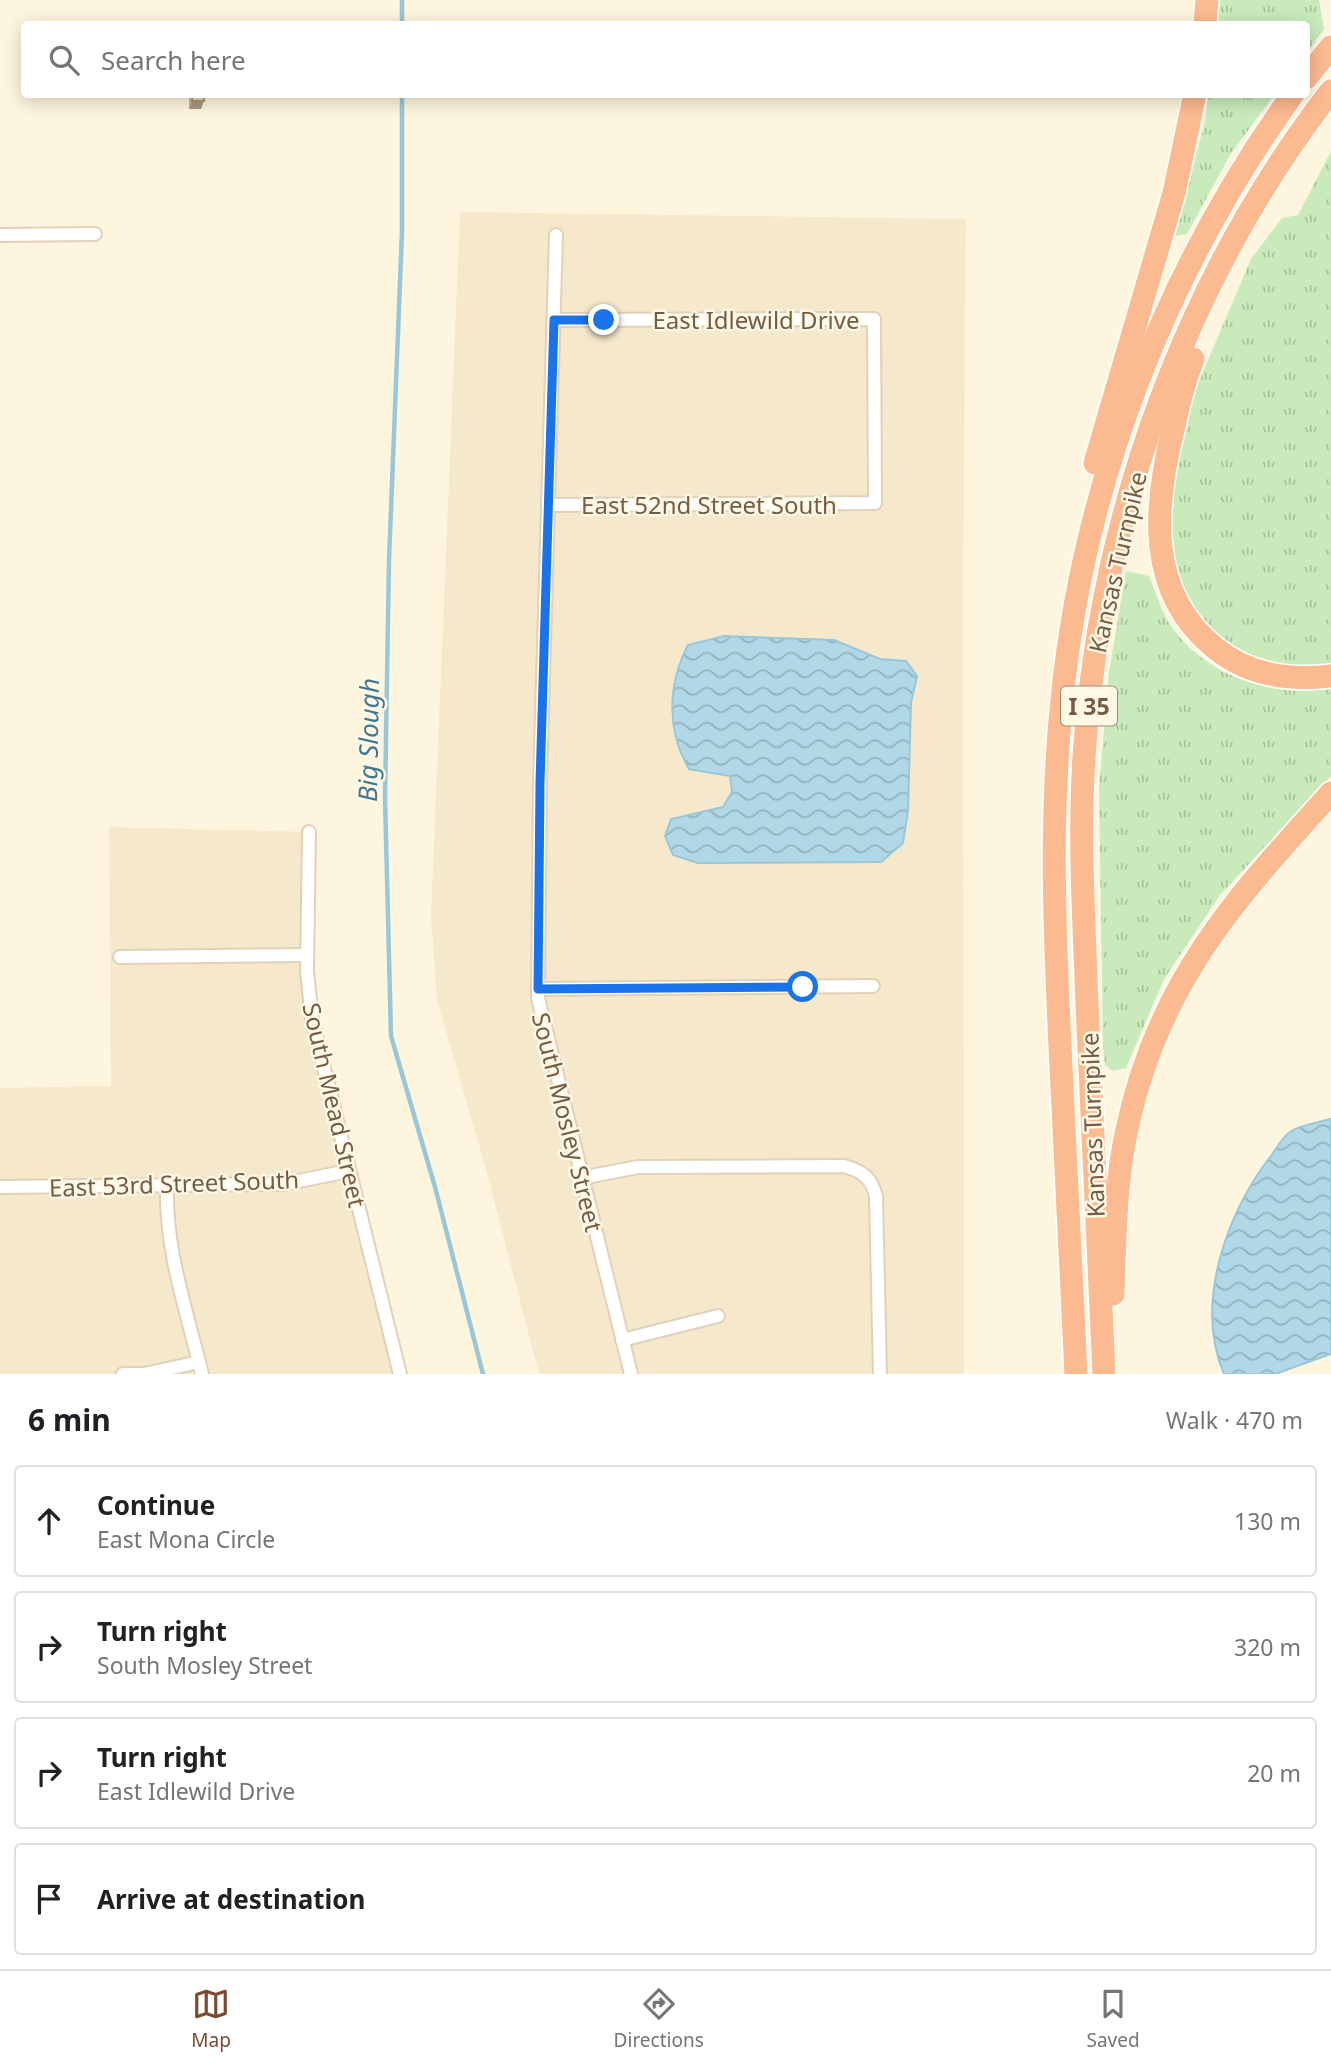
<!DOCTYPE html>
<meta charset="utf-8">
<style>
:root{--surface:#fff;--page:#f2f2f2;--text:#202124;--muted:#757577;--line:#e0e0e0;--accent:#7d492e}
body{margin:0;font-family:"Noto Sans",sans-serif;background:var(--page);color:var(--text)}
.stop{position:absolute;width:21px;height:21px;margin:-16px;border:5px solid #1a73e8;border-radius:50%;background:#fff}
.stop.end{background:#1a73e8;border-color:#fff;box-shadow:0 2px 7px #0008}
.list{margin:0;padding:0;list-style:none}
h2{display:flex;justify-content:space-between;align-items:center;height:91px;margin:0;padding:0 28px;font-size:30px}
h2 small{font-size:23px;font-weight:400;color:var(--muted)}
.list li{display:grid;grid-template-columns:46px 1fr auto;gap:21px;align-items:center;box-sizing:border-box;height:112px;margin:0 14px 14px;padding:0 14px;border:2px solid var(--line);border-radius:7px}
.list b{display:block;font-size:26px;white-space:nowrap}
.list p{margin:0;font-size:23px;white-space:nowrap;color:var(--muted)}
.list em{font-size:23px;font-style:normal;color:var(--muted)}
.icon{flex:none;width:38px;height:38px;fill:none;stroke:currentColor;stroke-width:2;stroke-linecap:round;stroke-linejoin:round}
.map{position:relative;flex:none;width:1331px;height:1374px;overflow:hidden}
.search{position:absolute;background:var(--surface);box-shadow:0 4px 18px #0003;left:21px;right:21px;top:21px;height:77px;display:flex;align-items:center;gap:18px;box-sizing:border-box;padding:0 24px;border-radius:7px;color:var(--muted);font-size:26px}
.sheet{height:595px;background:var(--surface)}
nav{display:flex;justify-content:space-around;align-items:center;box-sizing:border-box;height:98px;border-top:2px solid var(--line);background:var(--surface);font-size:19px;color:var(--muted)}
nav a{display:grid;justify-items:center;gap:4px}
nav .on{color:var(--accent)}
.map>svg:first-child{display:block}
</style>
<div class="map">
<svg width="1331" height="1374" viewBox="0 0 1331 1374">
<defs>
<pattern id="grass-tufts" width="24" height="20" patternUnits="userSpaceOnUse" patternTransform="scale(1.75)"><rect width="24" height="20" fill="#c9ebbc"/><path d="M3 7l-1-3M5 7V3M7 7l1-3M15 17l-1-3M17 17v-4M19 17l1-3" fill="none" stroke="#a8c29b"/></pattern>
<pattern id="water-waves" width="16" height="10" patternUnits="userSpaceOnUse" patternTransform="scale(1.75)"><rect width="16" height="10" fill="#b1d8e7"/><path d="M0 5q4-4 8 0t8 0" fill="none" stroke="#95b2bd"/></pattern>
</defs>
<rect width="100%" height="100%" fill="#fdf5dd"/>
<g fill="#f5e8cb">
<polygon points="460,212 966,219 963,589 964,1374 539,1374 486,1169 437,1000 431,916"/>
<polygon points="109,827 309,832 312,1020 400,1374 0,1374 0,1088 111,1086"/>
</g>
<g fill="url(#grass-tufts)">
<polygon points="1220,0 1319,0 1324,29 1307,52 1306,24 1217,24"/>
<polygon points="1208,95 1274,95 1230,155 1187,234 1175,236 1205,121"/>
<polygon points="1331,151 1331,665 1284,667 1233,649 1214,634 1182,596 1171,549 1168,485 1188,407 1251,259 1282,218 1298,215"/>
<path d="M1126 571 1149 576C1156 593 1161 611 1171 626 1207 677 1271 697 1331 689V776L1220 895 1164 979 1126 1068 1113 1071 1105 1065 1103 1048 1099 788 1109 672Z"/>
</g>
<g fill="url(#water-waves)" stroke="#97c7d9" stroke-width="2">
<path d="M724 636 834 640 880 659 906 661 917 676 911 703 908 811 903 843 881 862 698 863 673 855 665 836 671 819 723 807 732 792 730 776 689 769C666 730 668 684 688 645Z"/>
<path d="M1331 1119V1354L1275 1374H1224C1194 1304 1226 1215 1270 1157 1276 1150 1282 1137 1290 1132 1300 1125 1319 1122 1331 1119Z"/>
</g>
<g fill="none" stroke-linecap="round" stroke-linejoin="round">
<g stroke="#97c7d9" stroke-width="4.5">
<polyline points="402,24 402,0"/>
<polyline points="402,94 402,232 389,560 385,798 391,1036 435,1187 483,1374"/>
</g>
<defs>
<g id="street">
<polyline points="0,235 95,234"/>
<polyline points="556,235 540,783 538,998 631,1374"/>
<polyline points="548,505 875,503 874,319 554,320"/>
<polyline points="309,832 307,971 312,1020 400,1374"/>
<polyline points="120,957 306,955"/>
<polyline points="538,989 873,986"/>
<path d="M581 1178 638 1167 844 1166C862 1171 871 1177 876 1196L880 1374"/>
<path d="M167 1186C165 1250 187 1312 202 1374"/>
<polyline points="0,1187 284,1184 348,1171"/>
<polyline points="622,1340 718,1316"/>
<polyline points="123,1374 144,1374 199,1362"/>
</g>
<g id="highway">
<polyline points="1205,24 1207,0"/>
<polyline points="1306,78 1331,47"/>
<path d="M1193 359C1184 381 1179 403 1174 426 1154 504 1145 592 1215 648 1248 675 1289 681 1331 676"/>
<polyline points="1095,463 1174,193 1195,94"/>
<path d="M1113 1294C1115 1239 1115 1183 1127 1129 1158 983 1234 900 1331 793"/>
<path d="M1076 1374C1071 1272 1066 1169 1061 1067 1055 945 1049 822 1062 700 1083 484 1166 270 1293 94"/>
<path d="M1104 1374C1098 1251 1092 1128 1087 1005 1084 918 1078 830 1085 743 1103 510 1187 277 1331 91"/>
</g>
</defs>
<use href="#street" stroke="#e1d1b9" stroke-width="16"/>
<use href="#highway" stroke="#fff" stroke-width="26"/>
<use href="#street" stroke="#fff" stroke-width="12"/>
<use href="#highway" stroke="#fcba90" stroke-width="23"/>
</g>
<polygon fill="#d2b89a" points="189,94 204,94 201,109 189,109"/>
<polygon fill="#ab967d" points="192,101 204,101 201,109 189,109"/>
<rect fill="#f4d6b3" stroke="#ab967d" stroke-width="2" x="192" y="94" width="12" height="7"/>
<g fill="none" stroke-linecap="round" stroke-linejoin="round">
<polyline stroke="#1a73e8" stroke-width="9" points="604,320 554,320 540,783 538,989 803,987"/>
</g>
<g text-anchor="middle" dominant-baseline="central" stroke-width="5" stroke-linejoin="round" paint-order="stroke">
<rect fill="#fff8e5" stroke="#9e8b75" stroke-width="2" x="1061" y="686.5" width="56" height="39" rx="5"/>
<g font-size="23" font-weight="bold" fill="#745c45">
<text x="1089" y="706">I 35</text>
</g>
<g font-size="24" fill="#745c45" stroke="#fff8e5">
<text x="756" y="319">East Idlewild Drive</text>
<text x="709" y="504">East 52nd Street South</text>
<text transform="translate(1117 562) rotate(-77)">Kansas Turnpike</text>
<text transform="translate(335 1105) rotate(77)">South Mead Street</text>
<text transform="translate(568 1122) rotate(76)">South Mosley Street</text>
<text transform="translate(1092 1125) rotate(-92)">Kansas Turnpike</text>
<text transform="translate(174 1183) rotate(-2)">East 53rd Street South</text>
</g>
<g font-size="26" font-style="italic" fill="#407890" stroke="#fff8e5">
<text transform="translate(368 740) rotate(-89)">Big Slough</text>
</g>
</g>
</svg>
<div class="stop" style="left:803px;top:987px"></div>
<div class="stop end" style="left:604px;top:320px"></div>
<div class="search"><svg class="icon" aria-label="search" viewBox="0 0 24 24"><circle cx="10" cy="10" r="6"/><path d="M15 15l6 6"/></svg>Search here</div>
</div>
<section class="sheet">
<h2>6 min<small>Walk · 470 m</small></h2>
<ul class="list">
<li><svg class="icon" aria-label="ahead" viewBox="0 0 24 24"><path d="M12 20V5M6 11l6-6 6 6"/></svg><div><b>Continue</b><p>East Mona Circle</p></div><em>130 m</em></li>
<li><svg class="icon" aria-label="right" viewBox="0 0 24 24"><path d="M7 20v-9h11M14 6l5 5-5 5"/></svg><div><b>Turn right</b><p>South Mosley Street</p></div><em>320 m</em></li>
<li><svg class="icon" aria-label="right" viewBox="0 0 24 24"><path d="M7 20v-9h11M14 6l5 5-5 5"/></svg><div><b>Turn right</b><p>East Idlewild Drive</p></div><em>20 m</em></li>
<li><svg class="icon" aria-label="arrive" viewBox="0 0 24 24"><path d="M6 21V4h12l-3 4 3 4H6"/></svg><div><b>Arrive at destination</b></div></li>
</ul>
</section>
<nav>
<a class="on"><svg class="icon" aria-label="map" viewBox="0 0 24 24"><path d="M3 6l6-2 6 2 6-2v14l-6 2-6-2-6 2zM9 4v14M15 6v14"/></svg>Map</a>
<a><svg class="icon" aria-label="directions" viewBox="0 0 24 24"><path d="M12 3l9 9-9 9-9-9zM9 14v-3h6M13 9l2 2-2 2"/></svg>Directions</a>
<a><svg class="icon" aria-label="saved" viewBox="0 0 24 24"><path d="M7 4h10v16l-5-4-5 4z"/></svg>Saved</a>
</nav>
